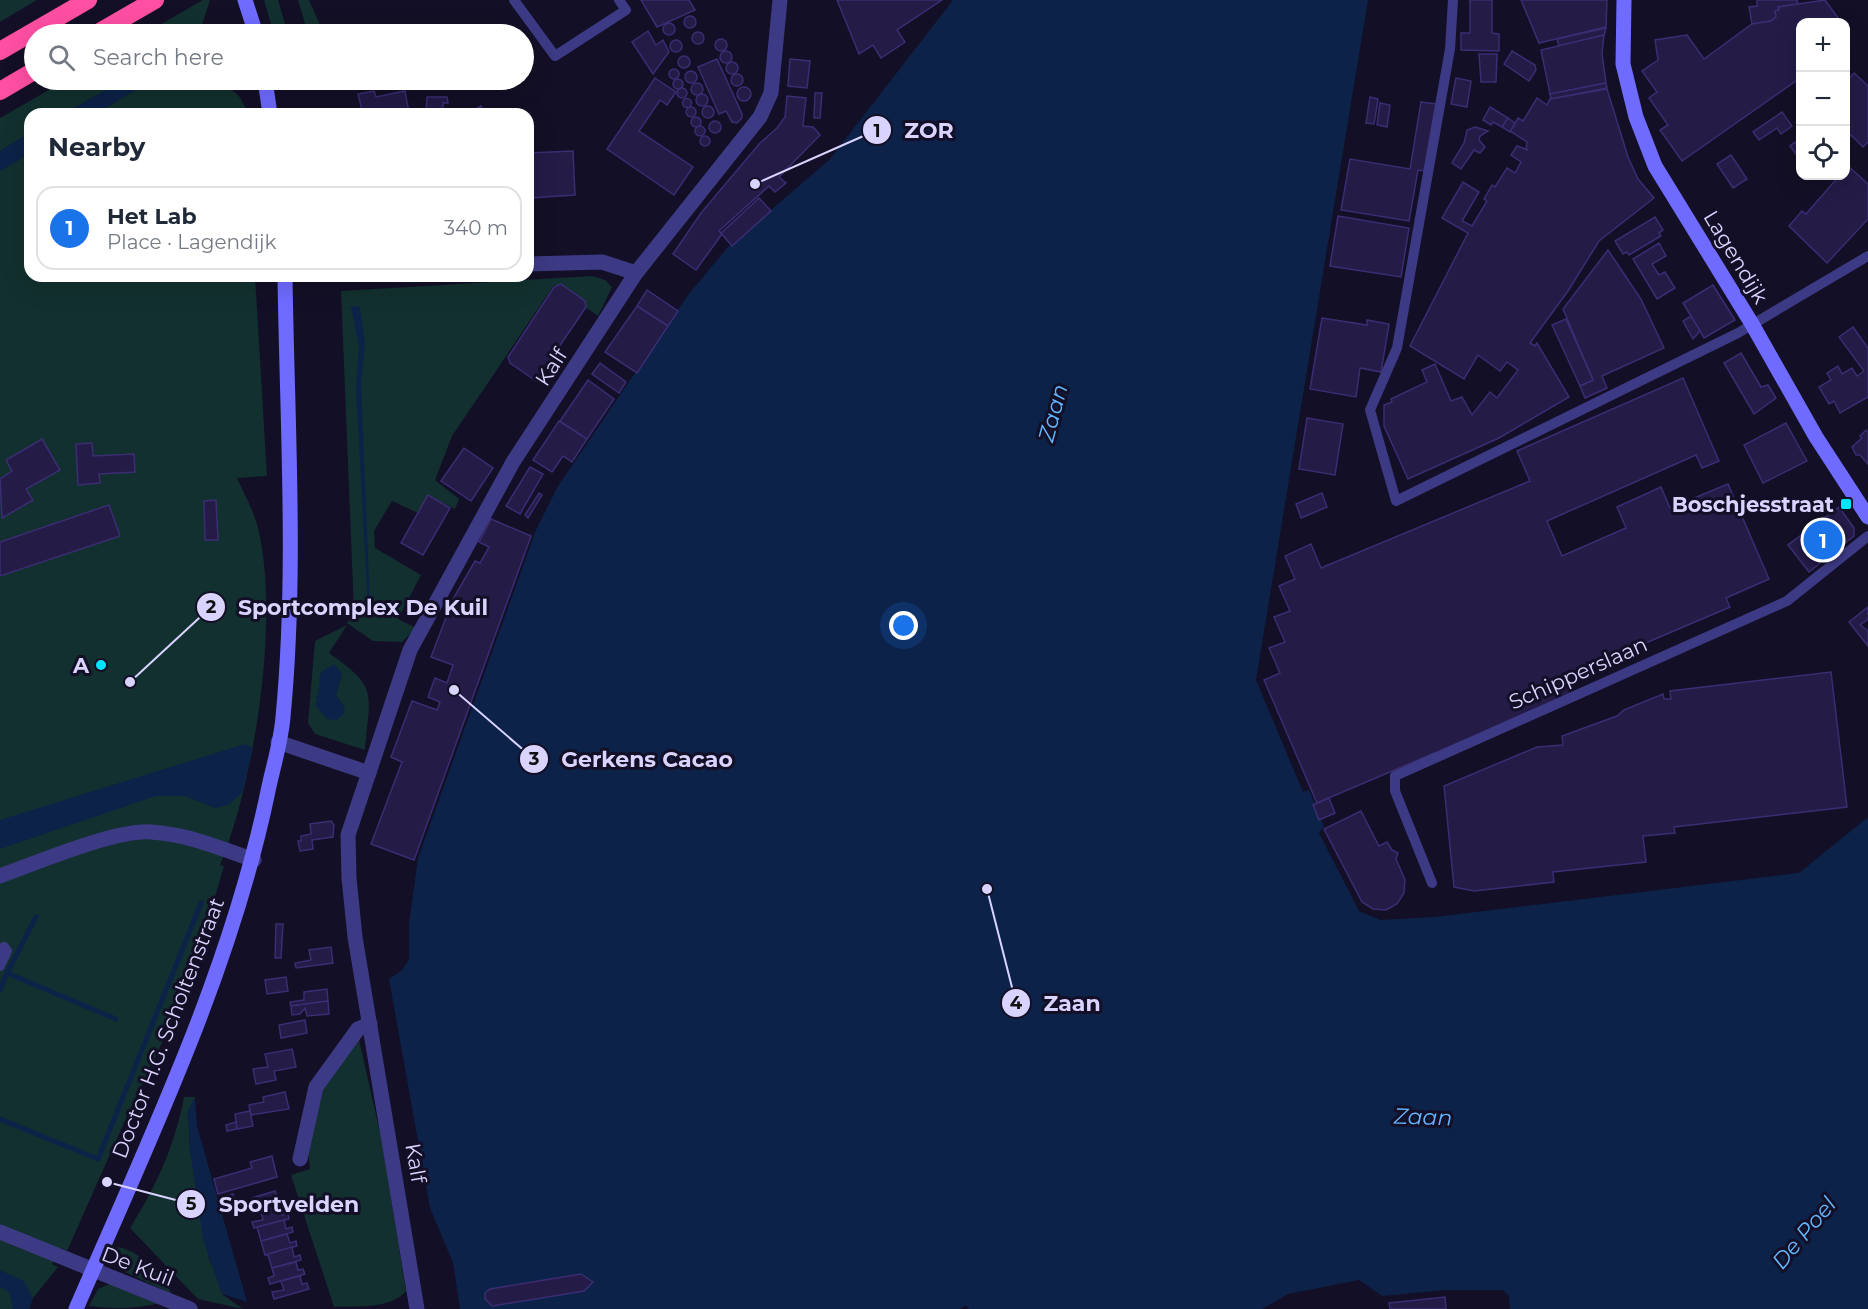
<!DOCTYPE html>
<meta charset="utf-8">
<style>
:root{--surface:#fff;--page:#f6f6f7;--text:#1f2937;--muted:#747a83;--line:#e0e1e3;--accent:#1a73e8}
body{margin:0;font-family:Montserrat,sans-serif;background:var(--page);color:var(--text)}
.controls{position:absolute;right:18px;top:18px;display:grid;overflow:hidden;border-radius:12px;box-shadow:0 6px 24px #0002}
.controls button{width:54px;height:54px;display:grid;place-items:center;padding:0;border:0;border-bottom:2px solid var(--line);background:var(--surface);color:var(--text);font:30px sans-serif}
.you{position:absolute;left:904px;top:626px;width:21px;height:21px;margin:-15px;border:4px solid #fff;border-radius:50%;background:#1a73e8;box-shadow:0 0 0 9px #1a73e833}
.badge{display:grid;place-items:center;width:39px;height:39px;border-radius:50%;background:var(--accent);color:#fff;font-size:20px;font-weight:700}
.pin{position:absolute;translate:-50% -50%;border:3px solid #fff;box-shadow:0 2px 6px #0006}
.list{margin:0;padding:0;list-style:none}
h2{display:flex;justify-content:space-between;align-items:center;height:78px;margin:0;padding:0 24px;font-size:26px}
h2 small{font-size:20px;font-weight:400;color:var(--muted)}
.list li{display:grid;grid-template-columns:39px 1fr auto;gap:18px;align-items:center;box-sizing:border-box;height:84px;margin:0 12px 12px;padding:0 12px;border:2px solid var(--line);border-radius:18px}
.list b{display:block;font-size:22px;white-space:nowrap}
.list p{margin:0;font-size:20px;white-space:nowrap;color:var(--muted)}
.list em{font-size:20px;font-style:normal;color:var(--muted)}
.icon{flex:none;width:33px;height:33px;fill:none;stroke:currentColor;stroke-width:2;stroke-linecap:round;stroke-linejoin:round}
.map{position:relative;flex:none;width:1868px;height:1309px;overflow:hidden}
.search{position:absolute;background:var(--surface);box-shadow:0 6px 24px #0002;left:24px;top:24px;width:510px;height:66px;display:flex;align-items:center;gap:15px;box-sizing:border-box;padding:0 21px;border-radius:33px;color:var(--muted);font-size:22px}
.panel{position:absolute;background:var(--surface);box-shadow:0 6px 24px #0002;left:24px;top:108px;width:510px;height:174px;border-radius:18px}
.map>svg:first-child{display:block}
</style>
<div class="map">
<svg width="1868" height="1309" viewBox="0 0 1868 1309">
<rect width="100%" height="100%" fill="#130f26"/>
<g fill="#12302f" fill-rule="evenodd">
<polygon points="0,0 37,0 0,22"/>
<polygon points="203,0 210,0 199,34 144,34"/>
<polygon points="264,0 278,0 288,34 274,34"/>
<polygon points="298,0 309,0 324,34 308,34"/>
<polygon points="66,80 124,80 64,114 30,114 30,133 0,151 0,118"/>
<polygon points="152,80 219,80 239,96 249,114 95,114"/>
<path d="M30 153V276H255L267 476 237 478C244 494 254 511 258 528 280 618 255 780 220 865L224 866 201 944 171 1024 127 1116 67 1251 61 1248 52 1264 58 1267 33 1298 29 1309H0V171Z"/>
<polygon points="592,276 605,280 612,287 598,316 554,285 452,436 435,480 459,499 455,509 428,495 418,513 392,501 374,531 375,548 421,575 398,619 416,628 402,642 373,641 347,623 354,612 341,291"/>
<path d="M347 625 329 653C379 688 370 693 365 750L315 734 308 723 315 641ZM342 673 336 695 345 709 316 697Z"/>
<path d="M358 1035 381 1137 406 1291C391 1309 357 1306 334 1307L291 1175 310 1169 308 1149 318 1097Z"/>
<path d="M184 1097H195L188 1111 190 1150 209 1259 217 1275 222 1294 243 1309 198 1299 130 1228C156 1187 175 1145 184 1097Z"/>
<path d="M117 1247C140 1250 161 1274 172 1294L121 1270 115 1253Z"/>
<path d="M110 1284 160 1303C137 1309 113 1309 89 1306L98 1289Z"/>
</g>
<g fill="#0c2248">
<polygon points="953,0 1368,0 1256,680 1303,792 1309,790 1324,826 1319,833 1359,911 1380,920 1434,917 1799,873 1868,817 1868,1309 1510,1309 1509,1296 1503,1290 1446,1290 1382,1296 1359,1280 1288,1294 1262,1309 969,1309 966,1305 960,1309 460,1309 453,1263 430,1208 389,979 401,971 409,960 409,924 418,858 536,530 558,486 688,295 726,249 830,159"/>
<polygon points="124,80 152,80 95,114 64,114"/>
<polygon points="30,133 30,153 0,171 0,151"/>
<polygon points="351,306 360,307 365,345 361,383 370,606 368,609 356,388 359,346"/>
<polygon points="334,664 342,673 336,695 345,709 343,715 336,720 327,719 316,706 321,672"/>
<polygon points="245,744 253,748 242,793 228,805 215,808 185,796 156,796 0,849 0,820"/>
<polygon points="195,1097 197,1126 247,1302 222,1294 203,1239 190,1150 188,1111"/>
<polygon points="0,1270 24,1281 33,1298 29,1309 13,1309 9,1292 0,1287"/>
</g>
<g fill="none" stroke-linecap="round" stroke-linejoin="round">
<g stroke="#0c2248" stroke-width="5">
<polyline points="36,917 7,973 116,1019"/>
<polyline points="0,990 7,973"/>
<polyline points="0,1119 98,1159 201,903"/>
</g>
</g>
<g fill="#241b47" stroke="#3b2d73" stroke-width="1.5">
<polygon points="641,0 689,0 695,10 657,27"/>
<polygon points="837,0 942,0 897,30 905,42 881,58 873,45 859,54"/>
<polygon points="1470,0 1492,0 1492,33 1499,34 1499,51 1461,50 1461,33 1470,33"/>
<polygon points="1521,0 1607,0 1606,27 1539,43"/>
<polygon points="1757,0 1797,0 1798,4 1778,7 1779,10 1775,11 1776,17 1771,21 1752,24 1749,7 1757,6"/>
<polygon points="1825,0 1841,22 1800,22 1800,78 1682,161 1660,130 1668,125 1649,98 1657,92 1642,71 1658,60 1655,40 1687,35 1704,59 1752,24 1771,21 1776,17 1775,11 1779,10 1778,7"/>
<circle cx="690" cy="22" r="6"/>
<circle cx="669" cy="29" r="6"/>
<polygon points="1606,28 1604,35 1559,46 1557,39"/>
<polygon points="648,31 656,45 663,40 669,52 653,74 632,42"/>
<circle cx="698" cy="38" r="6"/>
<polygon points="1604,35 1602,54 1606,83 1550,94 1541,50"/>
<circle cx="721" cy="45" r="6"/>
<circle cx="676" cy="46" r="6"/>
<polygon points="1512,51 1535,65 1536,70 1529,81 1504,64"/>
<circle cx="726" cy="57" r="6"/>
<polygon points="1479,54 1497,54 1496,82 1481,82"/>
<circle cx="684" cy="62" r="6"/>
<polygon points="717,59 742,114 742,118 737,123 732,122 726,111 719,114 698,67"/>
<polygon points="790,59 810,61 807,88 788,86"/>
<circle cx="732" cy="68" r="6"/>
<circle cx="674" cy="74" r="5"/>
<circle cx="691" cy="77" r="6"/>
<polygon points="1854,73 1868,86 1868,142 1863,147 1851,135 1846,141 1846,82"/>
<circle cx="737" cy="80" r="6"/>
<polygon points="655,78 676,92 667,105 660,100 639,131 693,167 674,195 607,149"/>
<polygon points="1456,78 1471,81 1467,107 1451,104"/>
<circle cx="678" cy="84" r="5"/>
<polygon points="1606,83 1607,88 1551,99 1550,94"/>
<circle cx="697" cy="89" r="6"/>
<circle cx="744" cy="94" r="7"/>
<circle cx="682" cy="93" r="5"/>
<polygon points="1607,89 1628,157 1638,179 1654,198 1599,241 1568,291 1530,343 1535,346 1537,343 1569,397 1499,438 1408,479 1384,426 1384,405 1392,402 1391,399 1427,382 1422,370 1435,364 1451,401 1462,397 1472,415 1490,392 1497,398 1518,370 1507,362 1500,371 1478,355 1464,379 1410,346 1468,233 1442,218 1463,182 1479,192 1462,221 1472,226 1487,201 1484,199 1492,185 1495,187 1507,168 1515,173 1521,162 1511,155 1517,146 1528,150 1526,149 1527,142 1510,131 1518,118 1523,121 1537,98 1547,105 1550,99"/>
<polygon points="374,91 376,97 405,91 409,113 363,114 358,94"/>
<polygon points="815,93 822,93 820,118 814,118"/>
<circle cx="702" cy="100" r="6"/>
<polygon points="787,96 806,98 803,126 813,127 820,135 779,177 786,183 775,192 769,186 719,231 722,234 696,270 673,254 701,213 760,143 777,128 785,117"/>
<polygon points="427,97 447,97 448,103 443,103 443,114 426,114"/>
<polygon points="1370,97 1378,99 1374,124 1366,123"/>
<circle cx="687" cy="103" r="4.5"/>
<polygon points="1421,102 1436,104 1425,171 1418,170 1409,221 1341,210 1350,159 1410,169"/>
<polygon points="1380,103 1390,105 1387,127 1377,125"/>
<polygon points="481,106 485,114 469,114 468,113"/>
<circle cx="708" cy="112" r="6"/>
<polygon points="1490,107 1508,118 1502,127 1493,122 1491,125 1483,120"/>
<circle cx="691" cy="112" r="5"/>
<polygon points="1782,112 1792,126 1781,134 1777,128 1759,140 1753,132"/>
<circle cx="696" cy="122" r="5"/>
<polygon points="1508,118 1515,123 1510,132 1502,127"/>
<circle cx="715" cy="127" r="6"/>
<circle cx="700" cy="131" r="5"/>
<polygon points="1475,127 1488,131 1480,136 1479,140 1485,147 1480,153 1474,150 1461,169 1452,163 1464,143 1467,130"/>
<circle cx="705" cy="141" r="5"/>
<polygon points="1795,142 1800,150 1800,160 1790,146"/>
<polygon points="573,151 575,195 530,198 532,251 528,251 528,153"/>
<polygon points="1731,155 1747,179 1733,188 1717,164"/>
<polygon points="1848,166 1868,184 1868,219 1827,263 1789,226 1802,211 1806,214 1839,176 1846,176"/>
<polygon points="759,198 771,211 732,246 721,233"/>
<polygon points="1338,216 1409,228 1401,277 1330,266"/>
<polygon points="1655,217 1663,230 1659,233 1661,236 1629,255 1627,252 1623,254 1615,241"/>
<polygon points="1659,243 1666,256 1652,264 1659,275 1665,272 1675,288 1657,299 1633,259"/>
<polygon points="1608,250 1641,299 1664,348 1602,376 1607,388 1585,398 1580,386 1593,380 1563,309"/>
<polygon points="561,284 585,301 586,307 536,381 510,363 508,357 554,287"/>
<polygon points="1713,285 1735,320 1704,338 1683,303"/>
<polygon points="647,290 678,311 668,326 637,306"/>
<polygon points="637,306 668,326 637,373 605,352"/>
<polygon points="1691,316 1700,331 1693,339 1683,321"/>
<polygon points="1322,318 1367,325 1367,320 1389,324 1381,372 1360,368 1356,397 1310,389"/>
<polygon points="1566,319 1593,380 1580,386 1552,325"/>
<polygon points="1853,327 1868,348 1868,397 1840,413 1834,401 1829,404 1819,387 1831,380 1827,373 1838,366 1842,374 1852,368 1857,376 1864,371 1839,337"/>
<polygon points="1741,353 1761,387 1768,385 1776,398 1754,414 1724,363"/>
<polygon points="600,363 626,382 619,393 592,374"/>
<polygon points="1683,378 1719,461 1702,468 1696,455 1547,521 1562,556 1626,528 1617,507 1661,487 1670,508 1728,484 1769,579 1726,598 1730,607 1566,677 1573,694 1317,803 1264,680 1280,673 1269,648 1285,642 1274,617 1290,611 1279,586 1295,579 1285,556 1311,544 1321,568 1530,481 1517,451"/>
<polygon points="588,380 614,399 587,439 560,421"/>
<polygon points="1307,418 1343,424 1335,475 1299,469"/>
<polygon points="559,421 587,439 572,462 563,456 552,472 533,460"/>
<polygon points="1786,423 1807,461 1763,483 1744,445"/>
<polygon points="1866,430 1868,432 1868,464 1860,455 1856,455 1852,447 1862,438 1860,436"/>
<polygon points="42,439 60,470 26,489 33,500 2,518 0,479 12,471 6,460"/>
<polygon points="92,443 93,456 134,454 135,472 99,474 100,483 78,485 76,444"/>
<polygon points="464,448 493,468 471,501 441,481"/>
<polygon points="530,467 543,474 520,514 506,506"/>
<polygon points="539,493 542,495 528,518 525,515"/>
<polygon points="1322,493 1327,507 1301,518 1296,504"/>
<polygon points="428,495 450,508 423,555 401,543"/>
<polygon points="216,500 218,540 205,540 204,501"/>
<polygon points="109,505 120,536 0,576 0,542"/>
<polygon points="1839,507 1854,528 1854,536 1809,572 1788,545"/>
<polygon points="491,519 531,536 414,860 371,844 402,762 391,757 412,701 437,710 440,702 428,697 435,678 447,683 453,665 431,657 453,599 475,561 480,563 489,547 479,542"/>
<polygon points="1868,607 1868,619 1860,625 1868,631 1868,646 1849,622"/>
<polygon points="1831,672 1847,807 1674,827 1675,833 1643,836 1646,862 1553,872 1554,882 1474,891 1454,887 1444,786 1537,747 1563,745 1562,736 1617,716 1624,710 1663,694 1664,699 1671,699 1670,691"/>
<polygon points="1329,798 1335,813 1319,820 1313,805"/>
<polygon points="1361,811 1379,846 1387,842 1392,850 1398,853 1396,859 1405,880 1404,893 1397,904 1386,910 1373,909 1362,902 1324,829"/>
<polygon points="331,821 334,825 333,837 312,840 313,849 300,851 298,841 301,841 301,836 311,834 310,824"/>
<polygon points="276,924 283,924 281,958 275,958"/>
<polygon points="331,947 333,963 296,968 295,963 311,960 309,950"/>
<polygon points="286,977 288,991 267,994 265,980"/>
<polygon points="327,989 328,1001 291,1006 290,1002 304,1000 304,992"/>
<polygon points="328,1001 329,1014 307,1016 305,1008 300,1014 292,1015 291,1006"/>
<polygon points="305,1020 307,1033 281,1038 279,1025"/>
<polygon points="292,1049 296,1067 274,1071 276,1080 256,1084 253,1069 268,1067 265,1054"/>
<polygon points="285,1092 289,1109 251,1115 249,1105 264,1102 263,1097"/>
<polygon points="250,1111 253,1126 237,1129 235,1114"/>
<polygon points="236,1122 237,1129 227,1131 226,1125"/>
<polygon points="272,1156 277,1177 218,1194 214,1179 252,1168 250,1162"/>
<polygon points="275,1191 280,1206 256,1213 252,1198"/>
<polygon points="233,1194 235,1202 223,1206 220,1198"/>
<polygon points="280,1206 282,1215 288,1213 289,1219 254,1228 252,1222 263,1220 261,1211"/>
<polygon points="284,1220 286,1229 292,1227 293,1232 261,1241 257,1227"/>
<polygon points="287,1234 290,1243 296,1241 297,1246 265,1255 261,1241"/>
<polygon points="292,1247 294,1257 300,1255 301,1260 272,1268 268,1255 265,1255"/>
<polygon points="296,1262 298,1270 303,1269 305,1274 270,1284 268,1278 274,1276 272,1268"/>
<polygon points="581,1274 593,1282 584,1291 492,1306 485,1299 485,1293 490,1289"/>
<polygon points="300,1276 302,1284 307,1283 309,1289 274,1299 272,1292 284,1290 281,1281"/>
<polygon points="1445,1297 1446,1309 1390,1309 1389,1303"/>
</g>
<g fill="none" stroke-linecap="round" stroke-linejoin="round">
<g stroke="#3d3a85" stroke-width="10">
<polyline points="514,0 555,56 626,10 619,0"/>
<polyline points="1453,0 1450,49 1397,348 1370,410 1396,501 1738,333 1868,256"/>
<polyline points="1432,883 1395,791 1395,776 1787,601 1868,536"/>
<polyline points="0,949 4,947 7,951 0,966"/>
</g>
<g stroke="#3d3a85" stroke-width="15">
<polyline points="528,264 602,262 636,273"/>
<polyline points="278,742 369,773"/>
<path d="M0 876C36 863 116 829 151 832 187 834 220 848 254 860"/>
<polyline points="300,1159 316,1087 358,1029 370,1024"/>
<polyline points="0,1232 190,1309"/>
<polyline points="417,1309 355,937 349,878 348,835 410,650 513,462 636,273 760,117 771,93 780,0"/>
</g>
<g stroke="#6f6bff" stroke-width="15">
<polyline points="245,0 256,34"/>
<polyline points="1624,0 1623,64 1636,117 1655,166 1752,324 1816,437 1868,517"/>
<polyline points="265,80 270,114"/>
<path d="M76 1309C148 1142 229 975 267 796 272 770 281 743 283 717 297 571 287 422 285 276"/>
</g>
<g stroke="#ff4fa3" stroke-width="18">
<polyline points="96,34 155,0"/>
<polyline points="0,51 88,0"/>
<polyline points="0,91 34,71"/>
</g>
</g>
<g fill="#00e5ff" stroke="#130f26" stroke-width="2">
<rect x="1840" y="498" width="12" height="12" rx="3"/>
<circle cx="101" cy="665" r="6"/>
</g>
<g text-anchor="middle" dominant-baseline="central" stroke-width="6" stroke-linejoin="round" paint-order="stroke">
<g font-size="21" fill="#d9d4ff" stroke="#130f26">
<text transform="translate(1736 257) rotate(59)">Lagendijk</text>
<text transform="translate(551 367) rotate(-57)">Kalf</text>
<text transform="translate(1578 673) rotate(-24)">Schipperslaan</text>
<text transform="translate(168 1028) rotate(-69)">Doctor H.G. Scholtenstraat</text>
<text transform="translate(416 1163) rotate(80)">Kalf</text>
<text transform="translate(138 1266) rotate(21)">De Kuil</text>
</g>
<g font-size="21" font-weight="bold" fill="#d9d4ff" stroke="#130f26" text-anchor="end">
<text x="1834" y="504">Boschjesstraat</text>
<text x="89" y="665">A</text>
</g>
<g font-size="22" font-style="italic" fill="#62b6ff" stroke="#130f26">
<text transform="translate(1053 413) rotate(-75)">Zaan</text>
<text transform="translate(1423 1117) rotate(2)">Zaan</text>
<text transform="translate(1804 1233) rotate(-50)">De Poel</text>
</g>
</g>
<path fill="none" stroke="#d9d4ff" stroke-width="2" d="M755 184L877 130M130 682L211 607M454 690L534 759M987 889L1016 1003M107 1182L191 1204"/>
<g fill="#d9d4ff" stroke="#130f26" stroke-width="2">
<circle cx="755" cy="184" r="6"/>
<circle cx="130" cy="682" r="6"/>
<circle cx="454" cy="690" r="6"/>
<circle cx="987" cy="889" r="6"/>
<circle cx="107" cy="1182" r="6"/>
<circle cx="877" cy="130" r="15"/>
<circle cx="211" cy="607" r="15"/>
<circle cx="534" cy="759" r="15"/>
<circle cx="1016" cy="1003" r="15"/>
<circle cx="191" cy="1204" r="15"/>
</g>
<g font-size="18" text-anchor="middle" font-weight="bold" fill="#111">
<text x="877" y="137">1</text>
<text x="211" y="613">2</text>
<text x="534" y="765">3</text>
<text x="1016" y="1009">4</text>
<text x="191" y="1210">5</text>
</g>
<g font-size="22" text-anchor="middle" font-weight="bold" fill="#d9d4ff" stroke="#130f26" stroke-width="6" stroke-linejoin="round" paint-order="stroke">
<text x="929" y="138">ZOR</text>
<text x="363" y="615">Sportcomplex De Kuil</text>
<text x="647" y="767">Gerkens Cacao</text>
<text x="1072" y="1011">Zaan</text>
<text x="289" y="1212">Sportvelden</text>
</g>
</svg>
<div class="controls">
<button>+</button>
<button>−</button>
<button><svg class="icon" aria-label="locate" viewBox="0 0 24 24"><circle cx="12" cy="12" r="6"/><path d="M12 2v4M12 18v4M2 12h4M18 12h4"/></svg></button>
</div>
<div class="you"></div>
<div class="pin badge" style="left:1823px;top:540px">1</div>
<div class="search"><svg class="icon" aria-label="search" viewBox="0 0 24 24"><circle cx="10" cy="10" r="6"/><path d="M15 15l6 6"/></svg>Search here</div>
<section class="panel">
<h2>Nearby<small></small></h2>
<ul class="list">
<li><span class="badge">1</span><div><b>Het Lab</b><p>Place · Lagendijk</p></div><em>340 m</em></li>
</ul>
</section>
</div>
